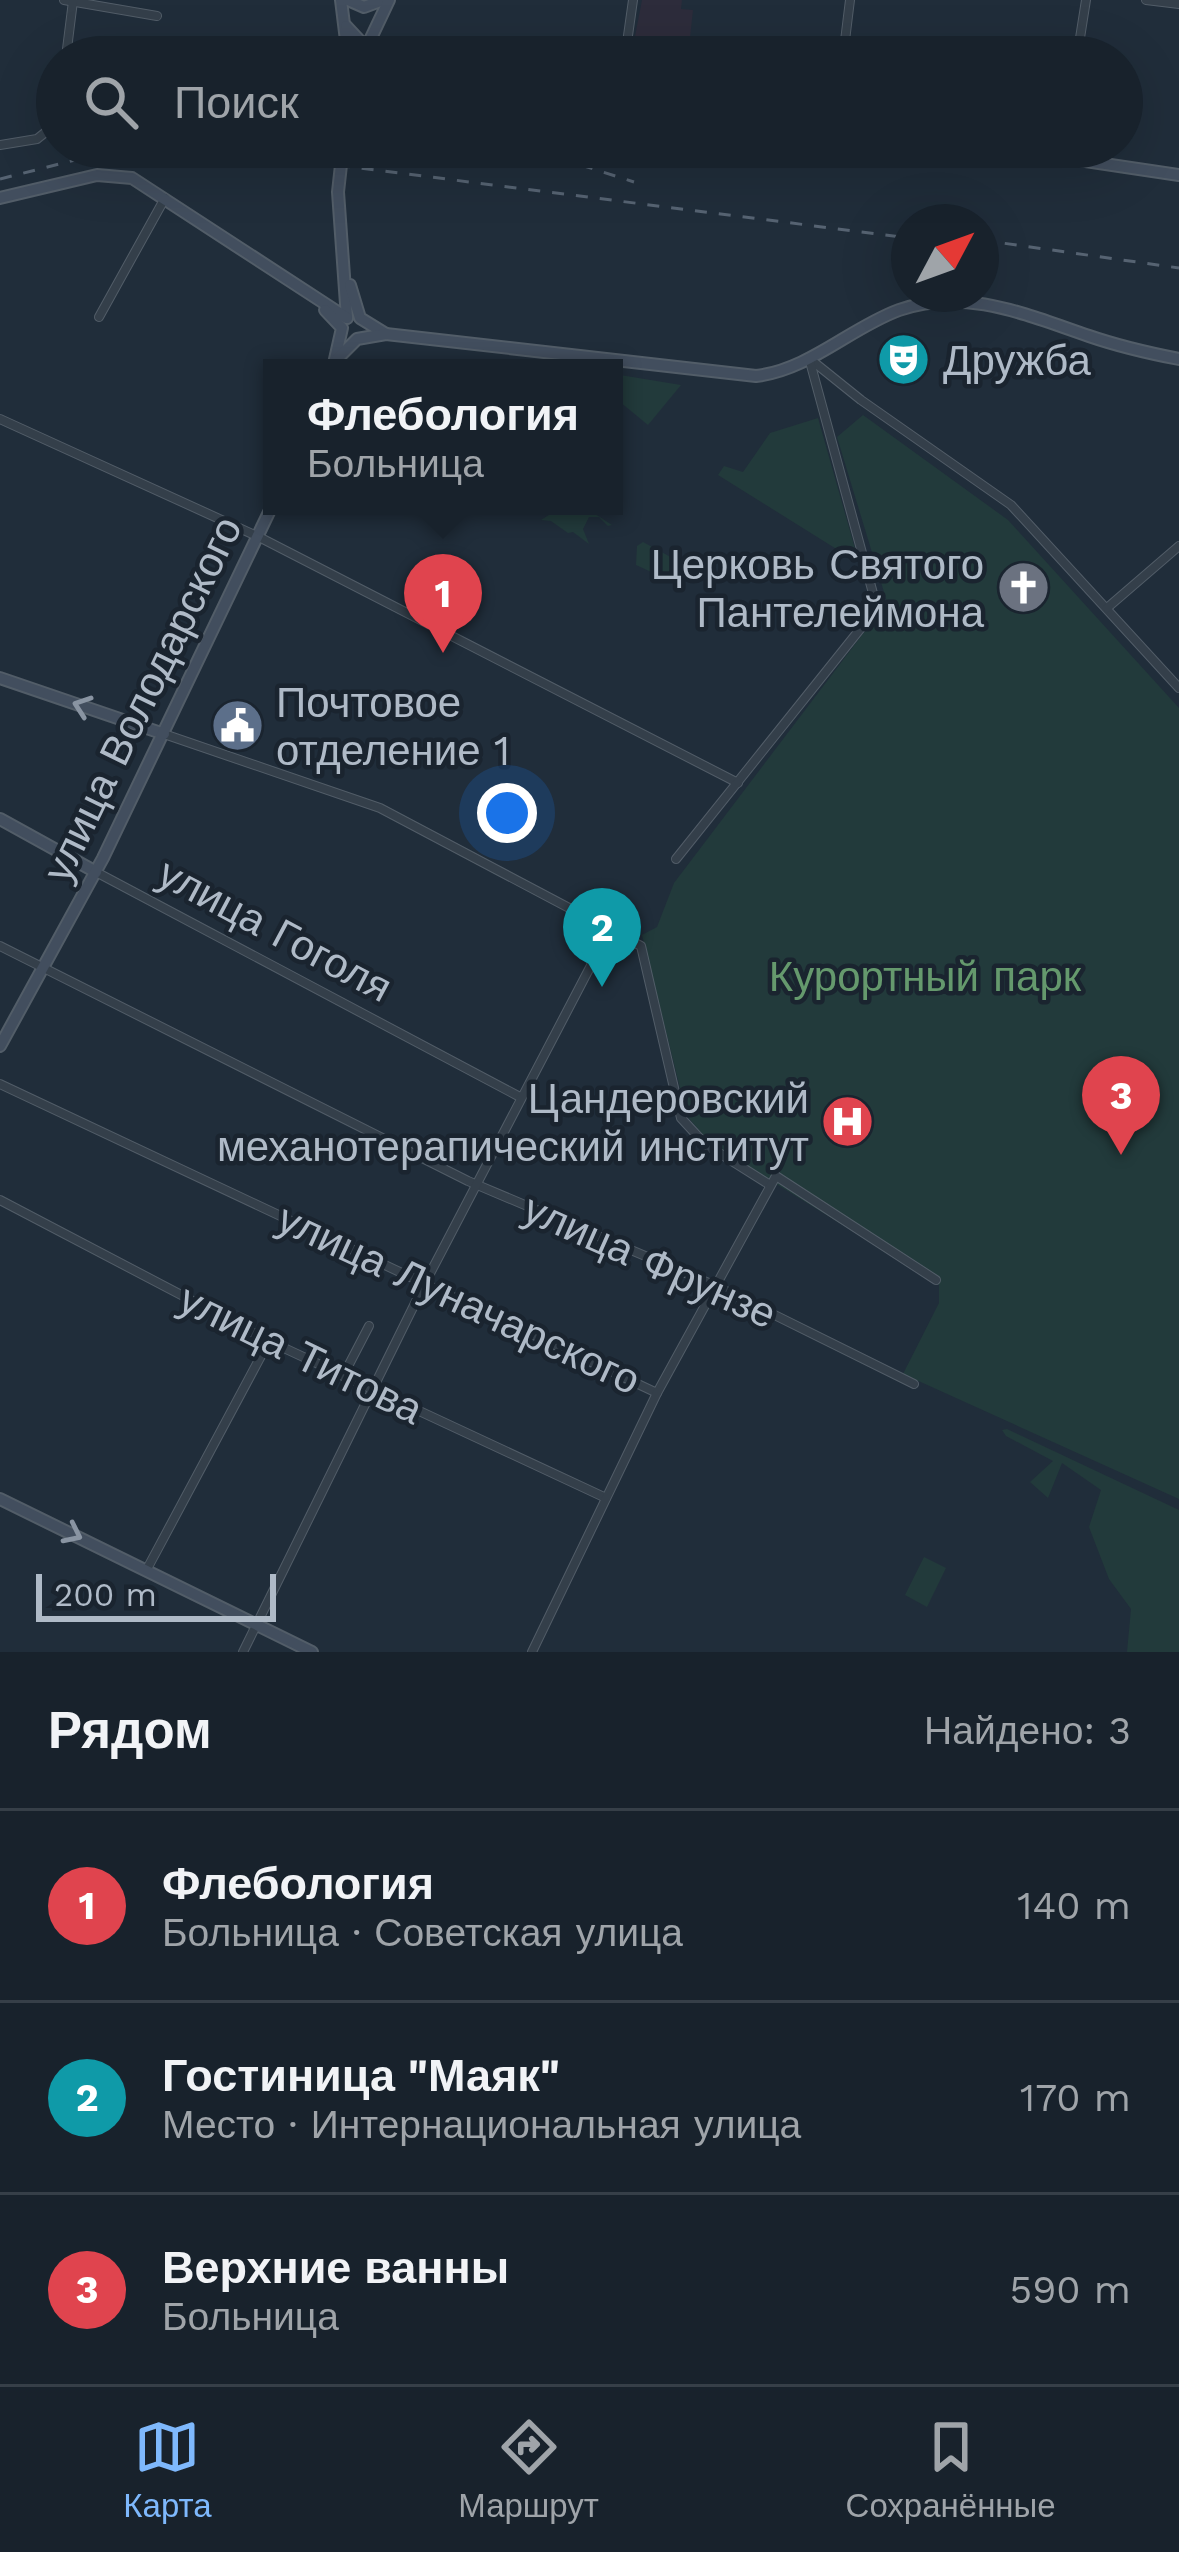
<!DOCTYPE html>
<html lang="ru">
<meta charset="utf-8">
<style>
:root{--surface:#18222c;--page:#212a34;--text:#f1f3f6;--muted:#9fa4a9;--line:#363f48;--accent:#7eb8fc}
body{margin:0;font-family:"Work Sans",sans-serif;background:var(--page);color:var(--text)}
.compass{position:absolute;left:891px;top:204px;width:108px;height:108px;border-radius:50%;background:var(--surface);box-shadow:0 12px 48px #0002;rotate:49deg}
.scale{position:absolute;left:36px;bottom:30px;width:240px;box-sizing:border-box;padding-left:12px;border:6px solid #afbac7;border-top:0;font-size:33px;line-height:42px;white-space:nowrap;color:#afbac7;-webkit-text-stroke:9px #1a242f;paint-order:stroke}
.you{position:absolute;left:507px;top:813px;width:42px;height:42px;margin:-30px;border:9px solid #fff;border-radius:50%;background:#1a73e8;box-shadow:0 0 0 18px #1a73e833}
.badge{display:grid;place-items:center;width:78px;height:78px;border-radius:50%;background:var(--accent);color:#fff;font-size:39px;font-weight:700}
.pin{position:absolute;translate:-50% -99px;filter:drop-shadow(0 3px 6px #0008)}
.pin::after{content:'';position:absolute;top:63px;width:42px;height:36px;background:inherit;clip-path:polygon(0 0,100% 0,50% 100%)}
.popup{position:absolute;left:263px;top:359px;width:360px;height:156px;box-sizing:border-box;display:grid;place-content:center;border-radius:0px;background:var(--surface);filter:drop-shadow(0 3px 9px #0005);font-size:39px;white-space:nowrap;color:var(--muted)}
.popup b{font-size:45px;color:var(--text)}
.popup::after{content:'';position:absolute;left:50%;top:100%;margin-left:-24px;border:24px solid transparent;border-top-color:var(--surface)}
.list{margin:0;padding:0;list-style:none}
h2{display:flex;justify-content:space-between;align-items:center;height:156px;margin:0;padding:0 48px;font-size:51px}
h2 small{font-size:39px;font-weight:400;color:var(--muted)}
.list li{display:grid;grid-template-columns:78px 1fr auto;gap:36px;align-items:center;box-sizing:border-box;height:192px;padding:0 48px;border-top:3px solid var(--line)}
.list b{display:block;font-size:45px;white-space:nowrap}
.list p{margin:0;font-size:39px;white-space:nowrap;color:var(--muted)}
.list em{font-size:39px;font-style:normal;color:var(--muted)}
.icon{flex:none;width:66px;height:66px;fill:none;stroke:currentColor;stroke-width:2;stroke-linecap:round;stroke-linejoin:round}
.map{position:relative;flex:none;width:1179px;height:1652px;overflow:hidden}
.search{position:absolute;background:var(--surface);box-shadow:0 12px 48px #0002;left:36px;right:36px;top:36px;height:132px;display:flex;align-items:center;gap:30px;box-sizing:border-box;padding:0 42px;border-radius:66px;color:var(--muted);font-size:45px}
.sheet{height:732px;background:var(--surface)}
nav{display:flex;justify-content:space-around;align-items:center;box-sizing:border-box;height:168px;border-top:3px solid var(--line);background:var(--surface);font-size:33px;color:var(--muted)}
nav a{display:grid;justify-items:center;gap:6px}
nav .on{color:var(--accent)}
.map>svg:first-child{display:block}
</style>
<div class="map">
<svg width="1179" height="1652" viewBox="0 0 1179 1652">
<rect width="100%" height="100%" fill="#202d3a"/>
<polygon fill="#2d2c3b" points="642,0 682,0 681,9 693,10 688,57 631,57"/>
<g fill="#223a3b">
<polygon points="614,374 681,385 648,425 614,397"/>
<polygon points="863,415 1008,520 1179,708 1179,1499 903,1374 939,1303 939,1285 709,1142 687,1116 642,935 657,927 674,883 887,602 837,437"/>
<polygon points="818,418 856,552 846,555 718,475 724,466 743,472 770,433"/>
<polygon points="563,506 583,506 612,525 608,526 599,517 589,517 583,529 589,544 573,532 568,533 551,521 541,520"/>
<polygon points="643,542 678,561 679,569 662,577 636,565 637,546"/>
<polygon points="1007,1429 1179,1510 1179,1652 1127,1652 1131,1609 1109,1579 1089,1527 1101,1490 1062,1463 1048,1498 1030,1482 1053,1461 1006,1436 1002,1430"/>
<polygon points="924,1557 946,1568 927,1607 905,1595"/>
</g>
<g fill="none" stroke-linecap="round" stroke-linejoin="round">
<defs>
<g id="street">
<polyline points="64,0 157,16"/>
<polyline points="1146,0 1179,4"/>
<polyline points="66,57 73,1"/>
<polyline points="625,57 633,0"/>
<polyline points="843,57 850,0"/>
<polyline points="1077,57 1086,0"/>
<polyline points="0,145 37,139 57,123"/>
<polyline points="99,317 165,198"/>
<polyline points="810,359 861,400 1011,505 1179,688"/>
<polyline points="0,419 259,537 738,783"/>
<polyline points="1107,608 1179,546"/>
<polyline points="164,734 380,808 641,946 681,1118 705,1144 770,1185"/>
<polyline points="676,859 877,608 809,358"/>
<polyline points="96,872 520,1097"/>
<polyline points="0,946 468,1181 716,1286 914,1384"/>
<polyline points="0,1084 657,1393"/>
<polyline points="0,1200 269,1341 606,1498"/>
<polyline points="343,1376 369,1326"/>
<polyline points="147,1569 269,1341"/>
<polyline points="243,1652 424,1285 610,929"/>
<polyline points="532,1652 657,1393 776,1176 936,1280"/>
</g>
<g id="secondary">
<polyline points="341,0 348,57"/>
<polyline points="348,0 364,7 383,0"/>
<polyline points="346,26 360,41 389,57"/>
<polyline points="362,57 389,0"/>
<polyline points="343,147 338,192 347,318"/>
<polyline points="991,147 1179,175"/>
<polyline points="0,198 97,175 132,178 347,318"/>
<polyline points="350,285 360,318 386,334"/>
<polyline points="325,310 342,328 333,368"/>
<path d="M337 359 357 339 386 334 756 376C809 370 850 328 899 310 965 287 1027 315 1089 336 1118 346 1148 353 1179 359"/>
<polyline points="0,678 164,734"/>
<polyline points="0,819 96,872"/>
<polyline points="0,1046 103,858 272,506"/>
<polyline points="0,1499 312,1652"/>
</g>
</defs>
<use href="#street" stroke="#525d68" stroke-width="10"/>
<use href="#secondary" stroke="#525d68" stroke-width="14"/>
<use href="#street" stroke="#343f4a" stroke-width="8"/>
<use href="#secondary" stroke="#424e5e" stroke-width="10"/>
<g stroke="#566372" stroke-width="3" stroke-dasharray="12 12" stroke-linecap="butt">
<polyline points="195,147 909,238"/>
<polyline points="581,165 634,182"/>
<polyline points="0,179 99,154 156,147"/>
<polyline points="981,240 1179,268"/>
</g>
</g>
<defs><path id="oneway-chevron" d="M-2-3.5L2.5 0L-2 3.5" fill="none" stroke-width="1.6" stroke-linecap="round" stroke-linejoin="round" transform="scale(3)"/></defs>
<g stroke="#8994a2">
<use href="#oneway-chevron" transform="translate(82 706) rotate(-161)"/>
<use href="#oneway-chevron" transform="translate(73 1534) rotate(26)"/>
</g>
<defs>
<symbol id="theatre-disc" viewBox="-11 -11 22 22"><circle r="9.5" fill="#0f9aa8" stroke="#1a242f"/><path d="M-5-5.5Q0-4 5-5.5V0Q5 5 0 6Q-5 5-5 0ZM-3.3-2.5H-1v1.5H-3.3ZM1-2.5H3.3v1.5H1ZM-2.8 1Q0 5.5 2.8 1Z" fill="#fff"/></symbol>
<symbol id="church-disc" viewBox="-11 -11 22 22"><circle r="9.5" fill="#6b7280" stroke="#1a242f"/><path d="M-1.2-6h2.4v3.5h3.3v2.4h-3.3V6h-2.4V-.1h-3.3v-2.4h3.3Z" fill="#fff"/></symbol>
<symbol id="civic-disc" viewBox="-11 -11 22 22"><circle r="9.5" fill="#5c6f8a" stroke="#1a242f"/><path d="M-.6-6.5H3V-4.5H.6V-3L4-1V1h2V6H-6V1h2V-1L-.6-3ZM-1.2 2.5V6h2.4V2.5Z" fill="#fff"/></symbol>
<symbol id="hospital-disc" viewBox="-11 -11 22 22"><circle r="9.5" fill="#e0444e" stroke="#1a242f"/><path d="M-5-5h3v3.5h4V-5h3V5h-3V1.5h-4V5h-3Z" fill="#fff"/></symbol>
</defs>
<g fill-rule="evenodd">
<use href="#theatre-disc" x="874" y="330" width="59" height="59"/>
<use href="#church-disc" x="994" y="558" width="59" height="59"/>
<use href="#civic-disc" x="208" y="696" width="59" height="59"/>
<use href="#hospital-disc" x="818" y="1092" width="59" height="59"/>
</g>
<g text-anchor="middle" dominant-baseline="central" stroke-width="9" stroke-linejoin="round" paint-order="stroke">
<g font-size="42" fill="#afbac7" stroke="#1a242f" text-anchor="start">
<text x="943" y="360">Дружба</text>
<text x="984" y="564" text-anchor="end">Церковь Святого<tspan x="984" dy="48">Пантелеймона</tspan></text>
<text x="276" y="702">Почтовое<tspan x="276" dy="48">отделение 1</tspan></text>
<text x="809" y="1098" text-anchor="end">Цандеровский<tspan x="809" dy="48">механотерапический институт</tspan></text>
</g>
<g font-size="42" fill="#afbac7" stroke="#1a242f">
<text transform="translate(142 699) rotate(-64)">улица Володарского</text>
<text transform="translate(275 930) rotate(28)">улица Гоголя</text>
<text transform="translate(650 1261) rotate(24)">улица Фрунзе</text>
<text transform="translate(459 1299) rotate(25)">улица Луначарского</text>
<text transform="translate(301 1354) rotate(26)">улица Титова</text>
</g>
<g font-size="42" fill="#65996d" stroke="#1a242f">
<text x="925" y="976">Курортный парк</text>
</g>
</g>
</svg>
<svg class="compass" viewBox="-18 -18 36 36"><path d="M0-13l5 13h-10z" fill="#e53935"/><path d="M0 13l5-13h-10z" fill="#9fa4a9"/></svg>
<div class="scale">200 m</div>
<div class="you"></div>
<div class="pin badge" style="left:443px;top:653px;background:#e0444e">1</div>
<div class="popup"><b>Флебология</b>Больница</div>
<div class="pin badge" style="left:602px;top:987px;background:#0f9aa8">2</div>
<div class="pin badge" style="left:1121px;top:1155px;background:#e0444e">3</div>
<div class="search"><svg class="icon" aria-label="search" viewBox="0 0 24 24"><circle cx="10" cy="10" r="6"/><path d="M15 15l6 6"/></svg>Поиск</div>
</div>
<section class="sheet">
<h2>Рядом<small>Найдено: 3</small></h2>
<ul class="list">
<li><span class="badge" style="background:#e0444e">1</span><div><b>Флебология</b><p>Больница · Советская улица</p></div><em>140 m</em></li>
<li><span class="badge" style="background:#0f9aa8">2</span><div><b>Гостиница &quot;Маяк&quot;</b><p>Место · Интернациональная улица</p></div><em>170 m</em></li>
<li><span class="badge" style="background:#e0444e">3</span><div><b>Верхние ванны</b><p>Больница</p></div><em>590 m</em></li>
</ul>
</section>
<nav>
<a class="on"><svg class="icon" aria-label="map" viewBox="0 0 24 24"><path d="M3 6l6-2 6 2 6-2v14l-6 2-6-2-6 2zM9 4v14M15 6v14"/></svg>Карта</a>
<a><svg class="icon" aria-label="directions" viewBox="0 0 24 24"><path d="M12 3l9 9-9 9-9-9zM9 14v-3h6M13 9l2 2-2 2"/></svg>Маршрут</a>
<a><svg class="icon" aria-label="saved" viewBox="0 0 24 24"><path d="M7 4h10v16l-5-4-5 4z"/></svg>Сохранённые</a>
</nav>
